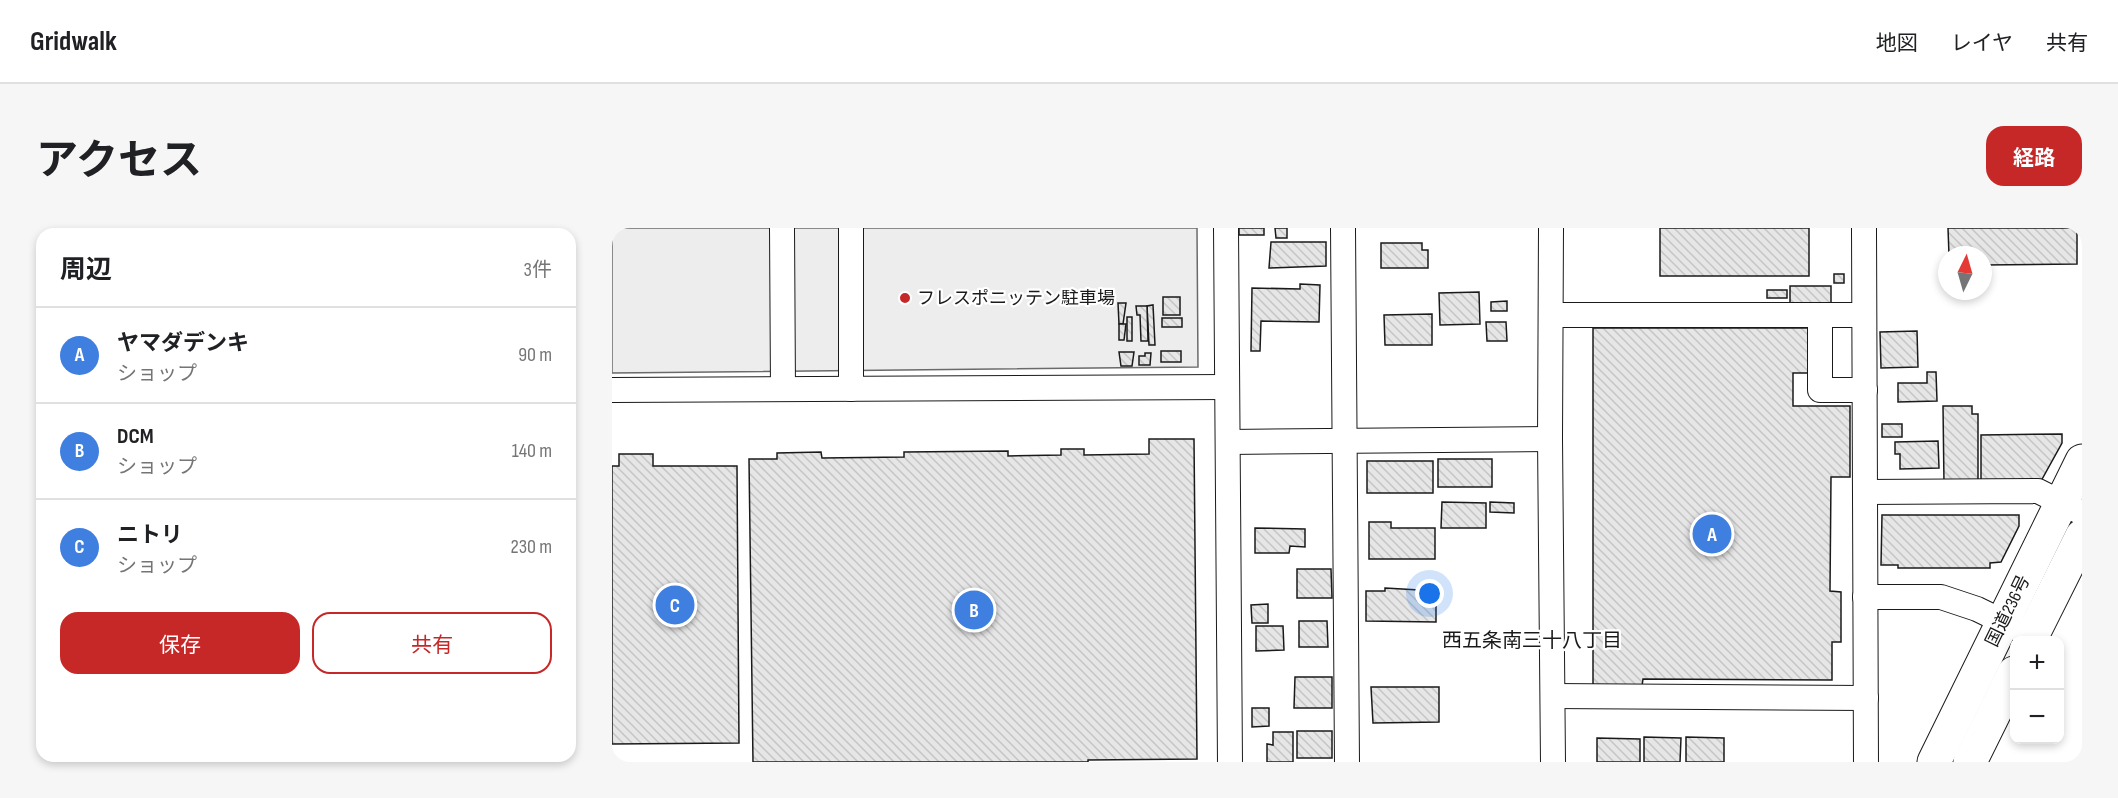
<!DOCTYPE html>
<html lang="ja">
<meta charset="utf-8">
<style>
:root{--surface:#fff;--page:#f6f6f6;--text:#202124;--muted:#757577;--line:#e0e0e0;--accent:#c62828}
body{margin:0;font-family:"Sofia Sans Condensed","Noto Sans JP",sans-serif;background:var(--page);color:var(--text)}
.controls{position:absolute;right:18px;bottom:18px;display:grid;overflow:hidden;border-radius:12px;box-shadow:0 3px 9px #0003}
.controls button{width:54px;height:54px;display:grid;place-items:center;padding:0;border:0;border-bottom:2px solid var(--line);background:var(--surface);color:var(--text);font:30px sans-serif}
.compass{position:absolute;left:1326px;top:18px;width:54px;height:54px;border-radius:50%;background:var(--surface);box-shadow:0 3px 9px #0003;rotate:5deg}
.you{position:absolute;left:818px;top:366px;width:21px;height:21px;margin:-15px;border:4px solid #fff;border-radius:50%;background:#1a73e8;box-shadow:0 0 0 9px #1a73e833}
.badge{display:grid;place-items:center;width:39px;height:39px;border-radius:50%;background:var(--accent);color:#fff;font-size:20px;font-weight:700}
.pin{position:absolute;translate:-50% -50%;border:3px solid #fff;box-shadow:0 2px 6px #0006}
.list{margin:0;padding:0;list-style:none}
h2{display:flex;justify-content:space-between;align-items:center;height:78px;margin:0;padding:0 24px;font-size:26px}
h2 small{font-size:20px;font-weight:400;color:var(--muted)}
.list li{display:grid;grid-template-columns:39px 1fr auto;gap:18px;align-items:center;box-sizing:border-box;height:96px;padding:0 24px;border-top:2px solid var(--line)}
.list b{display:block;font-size:22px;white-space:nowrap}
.list p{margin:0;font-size:20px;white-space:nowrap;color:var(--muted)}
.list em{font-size:20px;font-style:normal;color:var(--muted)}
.actions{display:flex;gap:12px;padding:18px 24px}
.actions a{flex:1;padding:14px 0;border:2px solid var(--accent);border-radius:18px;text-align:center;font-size:21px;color:var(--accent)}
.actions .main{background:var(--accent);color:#fff}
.map{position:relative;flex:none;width:1470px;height:534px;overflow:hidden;border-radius:18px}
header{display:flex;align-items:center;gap:36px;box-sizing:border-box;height:84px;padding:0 30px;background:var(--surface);border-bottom:2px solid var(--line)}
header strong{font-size:28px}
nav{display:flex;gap:33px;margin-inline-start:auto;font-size:21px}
.intro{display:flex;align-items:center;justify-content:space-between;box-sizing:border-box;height:144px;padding:0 36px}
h1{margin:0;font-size:42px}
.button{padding:15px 27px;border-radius:18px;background:var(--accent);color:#fff;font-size:21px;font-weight:700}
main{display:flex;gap:36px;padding:0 36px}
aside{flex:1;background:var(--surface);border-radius:18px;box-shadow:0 3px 9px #0003}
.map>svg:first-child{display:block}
</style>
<header>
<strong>Gridwalk</strong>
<nav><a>地図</a><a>レイヤ</a><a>共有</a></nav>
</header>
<div class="intro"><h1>アクセス</h1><a class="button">経路</a></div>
<main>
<aside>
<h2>周辺<small>3件</small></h2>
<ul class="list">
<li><span class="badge" style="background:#3f7fe0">A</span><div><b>ヤマダデンキ</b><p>ショップ</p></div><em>90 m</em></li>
<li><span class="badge" style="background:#3f7fe0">B</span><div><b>DCM</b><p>ショップ</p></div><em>140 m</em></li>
<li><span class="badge" style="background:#3f7fe0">C</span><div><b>ニトリ</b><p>ショップ</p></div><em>230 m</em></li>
</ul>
<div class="actions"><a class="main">保存</a><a>共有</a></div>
</aside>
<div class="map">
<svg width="1470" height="534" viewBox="0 0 1470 534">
<defs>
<pattern id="building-back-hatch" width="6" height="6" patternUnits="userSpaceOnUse" patternTransform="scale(1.5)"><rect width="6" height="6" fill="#e6e6e6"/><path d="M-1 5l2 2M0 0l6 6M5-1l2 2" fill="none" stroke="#c5c5c5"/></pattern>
</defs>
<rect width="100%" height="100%" fill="#fff"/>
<polygon fill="#ededed" stroke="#6a6a6a" stroke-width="1.5" points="0,0 585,0 586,139 0,145"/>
<g fill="url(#building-back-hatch)" stroke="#1a1a1a" stroke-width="1.5">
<rect x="627" y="0" width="25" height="7"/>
<polygon points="663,0 675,0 675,10 664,10"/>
<rect x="1048" y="0" width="149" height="48"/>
<polygon points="1336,0 1465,0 1465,36 1371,37 1371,27 1337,27"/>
<polygon points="659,14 714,14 714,38 657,40"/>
<polygon points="769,15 810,15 810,22 816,22 816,40 769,40"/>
<rect x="1222" y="46" width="10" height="9"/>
<polygon points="688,56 708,57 707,94 649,93 648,123 639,123 640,60 688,61"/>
<rect x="1178" y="58" width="41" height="17"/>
<rect x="1155" y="62" width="20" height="8"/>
<polygon points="867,64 868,96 828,97 827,65"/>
<rect x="551" y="69" width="17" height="18"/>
<polygon points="895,73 895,83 879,83 879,74"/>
<polygon points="506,75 514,75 511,96 507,96"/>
<polygon points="541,77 543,117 537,117 535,78"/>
<polygon points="524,78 535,78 536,113 529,113 528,87 525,87"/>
<polygon points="820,86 820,117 773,117 772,87"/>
<rect x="515" y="89" width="5" height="24"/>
<rect x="550" y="90" width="20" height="9"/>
<polygon points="874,94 894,94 895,113 875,113"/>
<polygon points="507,96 514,96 512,112 507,112"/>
<polygon points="981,100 1198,100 1198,145 1181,145 1181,178 1238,178 1238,249 1219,249 1218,363 1229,364 1229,414 1220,414 1220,452 1031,451 1030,458 981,458"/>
<polygon points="1305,103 1306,139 1269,140 1268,104"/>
<rect x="549" y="123" width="20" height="11"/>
<polygon points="507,124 522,124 520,138 509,138"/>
<polygon points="533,125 539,125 538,137 527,137 527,128 533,128"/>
<polygon points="1315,144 1324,144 1325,173 1286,174 1286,155 1315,155"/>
<polygon points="1331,178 1360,178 1360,186 1366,186 1366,256 1332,256"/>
<rect x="1270" y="196" width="20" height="13"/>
<polygon points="1450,206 1450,215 1429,253 1369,254 1369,207"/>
<polygon points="537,211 582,211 585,531 476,532 476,534 141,534 137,231 165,231 165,225 209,224 210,230 292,229 292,224 396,223 396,228 449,227 449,221 472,221 472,227 537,226"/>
<polygon points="1326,213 1327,240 1288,241 1288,226 1283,226 1283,214"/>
<polygon points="7,226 41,226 41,238 125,238 127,515 0,516 0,238 7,238"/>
<rect x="826" y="231" width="54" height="28"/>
<rect x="755" y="233" width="66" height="32"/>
<polygon points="830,274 874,275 874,300 829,300"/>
<polygon points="878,274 902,275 902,285 878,284"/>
<polygon points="1270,287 1407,287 1407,298 1389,334 1378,335 1378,340 1286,340 1286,337 1269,337"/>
<polygon points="757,294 779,294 779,300 823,300 823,331 757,331"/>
<polygon points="643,300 693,301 693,319 678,318 677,325 643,325"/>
<polygon points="685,341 719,341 720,370 685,370"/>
<polygon points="773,360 824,363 824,394 754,393 754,363 773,363"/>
<polygon points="656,376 656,395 640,395 639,377"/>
<polygon points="687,393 715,393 716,419 687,419"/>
<polygon points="644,398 671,398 672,422 644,423"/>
<polygon points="683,449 720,449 720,480 682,480"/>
<polygon points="759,459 827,459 827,494 761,495"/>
<polygon points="640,480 657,480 657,498 640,499"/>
<rect x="685" y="503" width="35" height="27"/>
<polygon points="661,504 681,504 681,534 655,534 655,516 661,517"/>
<polygon points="1032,509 1069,510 1068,534 1032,534"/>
<polygon points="1074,509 1112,510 1112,534 1074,534"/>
<polygon points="985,510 1028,511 1028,534 985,534"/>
</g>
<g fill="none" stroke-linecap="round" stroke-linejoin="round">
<defs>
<g id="minor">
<polyline points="170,0 171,161"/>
<polyline points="239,0 239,161"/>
<polyline points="614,0 618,534"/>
<polyline points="731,0 735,534"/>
<polyline points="939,0 938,211 941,534"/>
<polyline points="1252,0 1254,534"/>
<polyline points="940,87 1252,87"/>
<polyline points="1208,88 1208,162 1253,162"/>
<polyline points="0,162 615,159"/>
<polyline points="617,214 938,211"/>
<polyline points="1253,264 1426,263 1470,285"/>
<polyline points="1253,369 1329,369 1365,381 1406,401"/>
<polyline points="941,468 1254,470"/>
</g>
<g id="highway">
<polyline points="1418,412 1470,308"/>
<polyline points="1322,534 1470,233"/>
<polyline points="1358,534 1402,445"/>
</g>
</defs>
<use href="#minor" stroke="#1a1a1a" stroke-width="26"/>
<use href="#highway" stroke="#1a1a1a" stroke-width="35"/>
<use href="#minor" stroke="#fff" stroke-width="24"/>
<use href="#highway" stroke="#fff" stroke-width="33"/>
</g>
<circle fill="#c62828" stroke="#fff" stroke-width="2" cx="293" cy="70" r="6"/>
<g text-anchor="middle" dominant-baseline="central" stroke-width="4.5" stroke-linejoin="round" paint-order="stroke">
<g font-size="18" fill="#1a1a1a" stroke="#fff" text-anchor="start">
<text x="305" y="70">フレスポニッテン駐車場</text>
</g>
<g font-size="18" fill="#1a1a1a" stroke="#fff">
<text transform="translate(1396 383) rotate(-64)">国道236号</text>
</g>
<g font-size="20" fill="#1a1a1a" stroke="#fff">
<text x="920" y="413">西五条南三十八丁目</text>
</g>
</g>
</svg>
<div class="controls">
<button>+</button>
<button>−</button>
</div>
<svg class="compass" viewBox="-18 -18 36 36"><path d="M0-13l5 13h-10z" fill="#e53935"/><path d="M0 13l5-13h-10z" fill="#757577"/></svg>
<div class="you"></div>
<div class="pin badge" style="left:1100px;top:306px;background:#3f7fe0">A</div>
<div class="pin badge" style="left:362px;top:382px;background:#3f7fe0">B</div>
<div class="pin badge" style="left:63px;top:377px;background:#3f7fe0">C</div>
</div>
</main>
